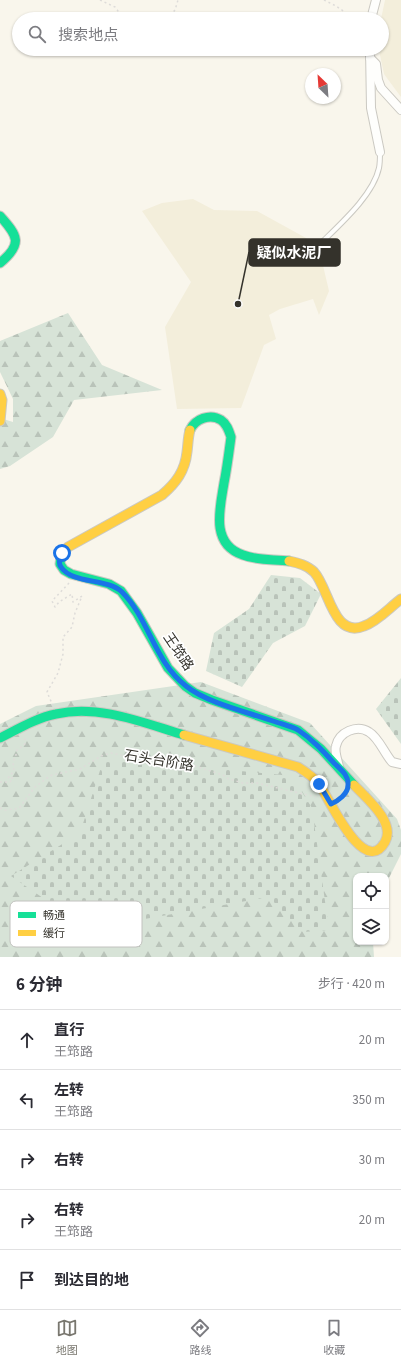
<!DOCTYPE html>
<html lang="zh">
<meta charset="utf-8">
<style>
:root{--surface:#fff;--page:#f7f7f7;--text:#2b2b33;--muted:#7c7c81;--line:#e1e1e2;--accent:#79776f}
body{margin:0;font-family:"Source Sans 3","Noto Sans SC",sans-serif;background:var(--page);color:var(--text)}
.controls{position:absolute;right:12px;bottom:12px;display:grid;overflow:hidden;border-radius:8px;box-shadow:0 1px 3px #0004}
.controls button{width:36px;height:36px;display:grid;place-items:center;padding:0;border:0;border-bottom:1px solid var(--line);background:var(--surface);color:var(--text);font:20px sans-serif}
.compass{position:absolute;left:305px;top:68px;width:36px;height:36px;border-radius:50%;background:var(--surface);box-shadow:0 1px 3px #0004;rotate:335deg}
.stop{position:absolute;width:12px;height:12px;margin:-9px;border:3px solid #1a73e8;border-radius:50%;background:#fff}
.stop.end{background:#1a73e8;border-color:#fff;box-shadow:0 1px 4px #0008}
.list{margin:0;padding:0;list-style:none}
h2{display:flex;justify-content:space-between;align-items:center;height:52px;margin:0;padding:0 16px;font-size:17px}
h2 small{font-size:13px;font-weight:400;color:var(--muted)}
.list li{display:grid;grid-template-columns:26px 1fr auto;gap:12px;align-items:center;box-sizing:border-box;height:60px;padding:0 16px;border-top:1px solid var(--line)}
.list b{display:block;font-size:15px;white-space:nowrap}
.list p{margin:0;font-size:13px;white-space:nowrap;color:var(--muted)}
.list em{font-size:13px;font-style:normal;color:var(--muted)}
.icon{flex:none;width:22px;height:22px;fill:none;stroke:currentColor;stroke-width:2;stroke-linecap:round;stroke-linejoin:round}
.map{position:relative;flex:none;width:401px;height:957px;overflow:hidden}
.search{position:absolute;background:var(--surface);box-shadow:0 1px 3px #0004;left:12px;right:12px;top:12px;height:44px;display:flex;align-items:center;gap:10px;box-sizing:border-box;padding:0 14px;border-radius:22px;color:var(--muted);font-size:15px}
.sheet{height:352px;background:var(--surface)}
nav{display:flex;justify-content:space-around;align-items:center;box-sizing:border-box;height:56px;border-top:1px solid var(--line);background:var(--surface);font-size:11px;color:var(--muted)}
nav a{display:grid;justify-items:center;gap:2px}
nav .on{color:var(--accent)}
.map>svg:first-child{display:block}
</style>
<div class="map">
<svg width="401" height="957" viewBox="0 0 401 957">
<defs>
<pattern id="forest-firs" width="22" height="20" patternUnits="userSpaceOnUse"><rect width="22" height="20" fill="#d7e3d7"/><path d="M5 1l3.5 6h-7zM16 11l3.5 6h-7z" fill="#b9c3b9"/></pattern>
<pattern id="cemetery-stones" width="16" height="16" patternUnits="userSpaceOnUse"><rect width="16" height="16" fill="#d7e3d7"/><path d="M2 7V4a2 2 0 0 1 4 0v3zM10 15v-3a2 2 0 0 1 4 0v3z" fill="#b9c3b9"/></pattern>
</defs>
<rect width="100%" height="100%" fill="#f9f6ec"/>
<g fill="#f3eedb">
<polygon points="385,0 401,0 401,97 384,74 380,55 379,49 382,49 381,19"/>
<polygon points="193,199 214,210 257,211 306,238 321,257 329,291 319,315 313,299 280,309 269,315 276,339 264,345 241,408 177,409 165,327 191,282 142,211 162,203"/>
</g>
<g fill="url(#forest-firs)">
<polygon points="68,313 102,365 162,390 74,400 53,437 10,466 0,469 0,418 13,422 13,399 0,372 0,341"/>
<polygon points="201,682 310,723 397,819 401,830 401,854 386,884 386,876 356,876 356,942 373,942 374,957 0,957 0,724 36,706"/>
</g>
<g fill="url(#cemetery-stones)">
<polygon points="271,575 300,578 321,594 305,626 273,643 242,687 206,671 214,633 249,609"/>
<polygon points="401,678 401,744 376,709"/>
<polygon points="104,758 292,776 312,808 329,930 303,932 269,897 88,929 11,876 80,833"/>
</g>
<g fill="none" stroke-linecap="round" stroke-linejoin="round">
<defs>
<path id="lane" d="M318 246C338 226 373 196 379 168 380 163 380 157 380 152"/>
<g id="street">
<polyline points="371,19 376,0"/>
<polyline points="370,49 371,108 380,152"/>
<polyline points="370,58 376,64 378,80 381,88 401,110"/>
<path d="M339 767C338 761 334 752 336 746 339 732 357 724 369 732 379 738 384 753 392 762L401 764"/>
</g>
<g id="fast">
<path d="M0 216C18 236 23 244 0 263"/>
<path d="M190 430C195 419 210 413 221 420 227 424 229 431 231 437 229 452 227 468 224 483 220 508 210 544 243 555 258 561 274 559 289 561"/>
<polyline points="63,553 61,556 60,564 64,570 71,574 109,584 121,591 137,613 168,668 185,686 195,693 212,700 298,730 321,749 354,785"/>
<path d="M0 738C18 729 36 718 56 714 99 704 144 723 184 735"/>
</g>
<g id="slow">
<polyline points="0,394 2,400 0,421"/>
<path d="M63 553 68 547 162 495C176 483 185 471 187 452 188 445 188 437 190 430"/>
<path d="M289 561C298 563 307 565 314 572 329 588 333 639 364 626 378 621 389 608 401 599"/>
<path d="M184 735 298 767C306 772 314 777 319 784 328 796 364 879 385 842 396 822 366 798 354 785"/>
</g>
</defs>
<use href="#lane" stroke="#cbc9c2" stroke-width="6"/>
<use href="#street" stroke="#cbc9c2" stroke-width="10"/>
<use href="#fast" stroke="#cbc9c2" stroke-width="11"/>
<use href="#slow" stroke="#cbc9c2" stroke-width="11"/>
<g stroke="#dedcd9" stroke-width="1.5" stroke-dasharray="2 3" stroke-linecap="butt">
<polyline points="100,0 115,7 124,19"/>
<polyline points="324,0 336,6 355,19"/>
<polyline points="167,19 175,10 178,0"/>
<polyline points="53,706 47,692 58,673 63,654 63,637 72,627 75,613 82,596 73,602 72,594 59,602 55,607 52,601 70,582"/>
<polyline points="0,782 10,782 13,778 8,778 14,771 13,762 16,755 16,751 25,744 25,735"/>
<polyline points="338,800 347,790"/>
<polyline points="0,808 5,810 15,809 20,807 35,787 47,778 52,775 80,769 101,756 111,753 149,761 192,765 223,775 229,779 243,783 257,783 316,797"/>
</g>
<use href="#lane" stroke="#fefefc" stroke-width="4"/>
<use href="#street" stroke="#fefefc" stroke-width="8"/>
<use href="#fast" stroke="#16e098" stroke-width="9"/>
<use href="#slow" stroke="#ffcf43" stroke-width="9"/>
</g>
<g fill="none" stroke-linecap="round" stroke-linejoin="round">
<path stroke="#1a73e8" stroke-width="5" d="M62 553C60 557 58 563 61 567 72 584 107 578 122 592 149 619 155 663 186 686 207 703 247 712 273 721 281 724 291 726 298 730 312 739 323 751 334 763 340 769 349 775 348 785 348 794 338 801 331 804L319 784"/>
</g>
<g text-anchor="middle" dominant-baseline="central" stroke-width="3.5" stroke-linejoin="round" paint-order="stroke">
<g font-size="14" fill="#34322b" stroke="#fff">
<text transform="translate(178 652) rotate(56)">王筇路</text>
<text transform="translate(159 761) rotate(9)">石头台阶路</text>
</g>
</g>
<rect x="10" y="901" width="132" height="46" rx="6" fill="#fff" stroke="#c2c2bf" stroke-width="1"/>
<rect x="18" y="912" width="18" height="6" fill="#16e098"/>
<rect x="18" y="930" width="18" height="6" fill="#ffcf43"/>
<g font-size="11" fill="#34322b">
<text x="43" y="919">畅通</text>
<text x="43" y="937">缓行</text>
</g>
<path fill="none" stroke="#34322b" stroke-width="1.5" d="M238 304L249 252"/>
<circle fill="#34322b" stroke="#fff" stroke-width="1.5" cx="238" cy="304" r="4"/>
<rect fill="#34322b" stroke="#34322b" stroke-width="1.5" x="249" y="239" width="91" height="27" rx="4"/>
<g font-size="15" text-anchor="middle" font-weight="bold" fill="#fff">
<text x="294" y="258">疑似水泥厂</text>
</g>
</svg>
<div class="controls">
<button><svg class="icon" aria-label="locate" viewBox="0 0 24 24"><circle cx="12" cy="12" r="6"/><path d="M12 2v4M12 18v4M2 12h4M18 12h4"/></svg></button>
<button><svg class="icon" aria-label="layers" viewBox="0 0 24 24"><path d="M12 4l9 5-9 5-9-5zM3 14l9 5 9-5"/></svg></button>
</div>
<svg class="compass" viewBox="-18 -18 36 36"><path d="M0-13l5 13h-10z" fill="#e53935"/><path d="M0 13l5-13h-10z" fill="#7c7c81"/></svg>
<div class="stop" style="left:62px;top:553px"></div>
<div class="stop end" style="left:319px;top:784px"></div>
<div class="search"><svg class="icon" aria-label="search" viewBox="0 0 24 24"><circle cx="10" cy="10" r="6"/><path d="M15 15l6 6"/></svg>搜索地点</div>
</div>
<section class="sheet">
<h2>6 分钟<small>步行 · 420 m</small></h2>
<ul class="list">
<li><svg class="icon" aria-label="ahead" viewBox="0 0 24 24"><path d="M12 20V5M6 11l6-6 6 6"/></svg><div><b>直行</b><p>王筇路</p></div><em>20 m</em></li>
<li><svg class="icon" aria-label="left" viewBox="0 0 24 24"><path d="M17 20v-9H6M10 6l-5 5 5 5"/></svg><div><b>左转</b><p>王筇路</p></div><em>350 m</em></li>
<li><svg class="icon" aria-label="right" viewBox="0 0 24 24"><path d="M7 20v-9h11M14 6l5 5-5 5"/></svg><div><b>右转</b></div><em>30 m</em></li>
<li><svg class="icon" aria-label="right" viewBox="0 0 24 24"><path d="M7 20v-9h11M14 6l5 5-5 5"/></svg><div><b>右转</b><p>王筇路</p></div><em>20 m</em></li>
<li><svg class="icon" aria-label="arrive" viewBox="0 0 24 24"><path d="M6 21V4h12l-3 4 3 4H6"/></svg><div><b>到达目的地</b></div></li>
</ul>
</section>
<nav>
<a class="on"><svg class="icon" aria-label="map" viewBox="0 0 24 24"><path d="M3 6l6-2 6 2 6-2v14l-6 2-6-2-6 2zM9 4v14M15 6v14"/></svg>地图</a>
<a><svg class="icon" aria-label="directions" viewBox="0 0 24 24"><path d="M12 3l9 9-9 9-9-9zM9 14v-3h6M13 9l2 2-2 2"/></svg>路线</a>
<a><svg class="icon" aria-label="saved" viewBox="0 0 24 24"><path d="M7 4h10v16l-5-4-5 4z"/></svg>收藏</a>
</nav>
